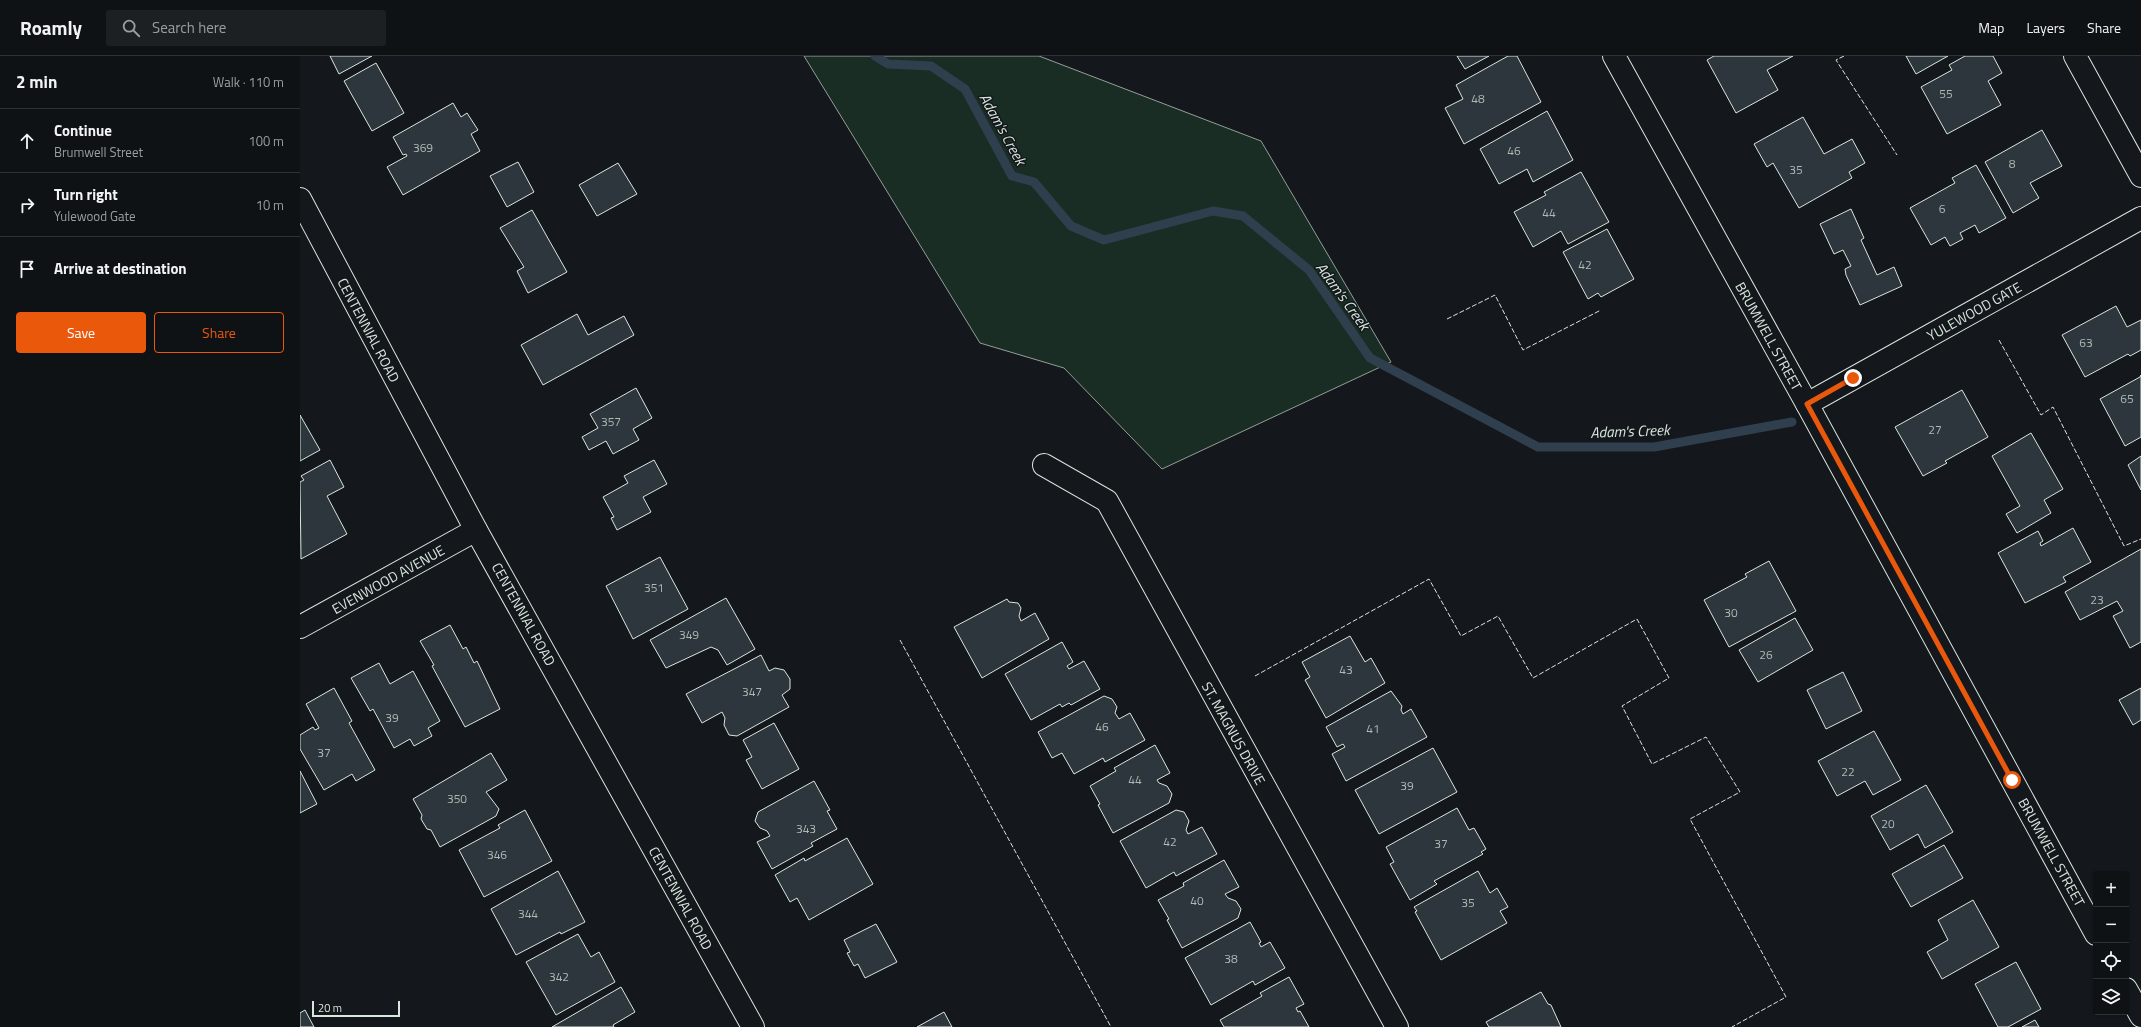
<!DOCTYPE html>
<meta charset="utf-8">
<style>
:root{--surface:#0f1215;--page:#1d2022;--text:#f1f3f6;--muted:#9b9ea0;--line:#2f3234;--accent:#ea580c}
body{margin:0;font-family:"Titillium Web",sans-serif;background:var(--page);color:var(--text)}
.controls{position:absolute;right:12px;bottom:12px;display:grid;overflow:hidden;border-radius:4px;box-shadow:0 1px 3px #0004}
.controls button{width:36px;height:36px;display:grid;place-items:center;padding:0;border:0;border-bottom:1px solid var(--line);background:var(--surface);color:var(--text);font:20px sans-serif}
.scale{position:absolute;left:12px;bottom:10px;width:88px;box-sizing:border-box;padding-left:4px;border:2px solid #d8e6dc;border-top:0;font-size:11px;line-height:14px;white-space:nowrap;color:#d8e6dc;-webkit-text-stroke:3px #14181c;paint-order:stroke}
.stop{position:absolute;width:12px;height:12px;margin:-9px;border:3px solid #ea580c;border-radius:50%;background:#fff}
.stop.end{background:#ea580c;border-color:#fff;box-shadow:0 1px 4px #0008}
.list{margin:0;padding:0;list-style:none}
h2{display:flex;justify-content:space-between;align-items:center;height:52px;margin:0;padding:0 16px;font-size:17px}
h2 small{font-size:13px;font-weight:400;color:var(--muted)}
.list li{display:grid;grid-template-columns:26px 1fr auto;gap:12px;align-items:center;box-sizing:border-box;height:64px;padding:0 16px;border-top:1px solid var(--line)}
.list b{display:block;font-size:15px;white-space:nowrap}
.list p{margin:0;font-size:13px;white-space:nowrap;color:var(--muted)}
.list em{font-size:13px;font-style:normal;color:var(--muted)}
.actions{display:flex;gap:8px;padding:12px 16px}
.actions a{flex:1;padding:9px 0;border:1px solid var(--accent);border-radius:4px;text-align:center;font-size:14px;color:var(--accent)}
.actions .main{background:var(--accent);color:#fff}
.icon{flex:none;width:22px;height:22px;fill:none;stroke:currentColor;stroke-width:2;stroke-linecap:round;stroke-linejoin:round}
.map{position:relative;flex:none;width:1841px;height:971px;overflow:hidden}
header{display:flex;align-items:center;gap:24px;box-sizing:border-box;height:56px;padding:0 20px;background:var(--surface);border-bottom:1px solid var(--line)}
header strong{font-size:19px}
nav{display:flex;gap:22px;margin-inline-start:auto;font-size:14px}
.search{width:280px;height:36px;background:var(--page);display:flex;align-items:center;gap:10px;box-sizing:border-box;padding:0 14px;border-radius:4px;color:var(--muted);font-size:15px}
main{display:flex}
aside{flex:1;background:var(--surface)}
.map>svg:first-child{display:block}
</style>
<header>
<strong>Roamly</strong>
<div class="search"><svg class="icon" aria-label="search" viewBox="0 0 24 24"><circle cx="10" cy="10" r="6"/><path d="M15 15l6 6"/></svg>Search here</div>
<nav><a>Map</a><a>Layers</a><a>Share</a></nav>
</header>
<main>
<aside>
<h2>2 min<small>Walk · 110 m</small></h2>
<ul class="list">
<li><svg class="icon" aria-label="ahead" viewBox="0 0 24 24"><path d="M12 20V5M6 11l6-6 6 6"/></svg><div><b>Continue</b><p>Brumwell Street</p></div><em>100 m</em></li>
<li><svg class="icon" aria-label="right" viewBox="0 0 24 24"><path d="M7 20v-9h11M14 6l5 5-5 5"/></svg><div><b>Turn right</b><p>Yulewood Gate</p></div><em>10 m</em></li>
<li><svg class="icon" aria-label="arrive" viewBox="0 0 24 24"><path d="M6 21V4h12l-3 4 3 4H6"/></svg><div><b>Arrive at destination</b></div></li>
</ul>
<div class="actions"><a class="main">Save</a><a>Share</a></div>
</aside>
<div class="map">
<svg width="1841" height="971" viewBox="0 0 1841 971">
<rect width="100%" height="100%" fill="#14181c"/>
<polygon fill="#1a2d24" stroke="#939e99" points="504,0 739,0 961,85 1091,306 862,413 764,312 680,287"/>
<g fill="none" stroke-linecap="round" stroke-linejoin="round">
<polyline stroke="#2f3f4d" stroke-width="9" points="575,0 588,8 631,10 665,33 712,120 734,126 771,170 804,184 913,155 943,160 1009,214 1070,302 1238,391 1354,391 1492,366"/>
</g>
<g fill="#2c363c" stroke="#d8e6dc">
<polygon points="30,0 72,0 39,18"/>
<polygon points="1157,0 1189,0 1165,13"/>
<polygon points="1208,0 1217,0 1241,46 1164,88 1145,52 1163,43 1156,29"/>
<polygon points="1414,0 1493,0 1467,14 1478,34 1436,57 1407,4"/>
<polygon points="1606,0 1648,0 1616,18"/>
<polygon points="1665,0 1693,0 1702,17 1688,25 1701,49 1647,78 1621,31 1652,14 1649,9"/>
<polygon points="76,7 104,57 72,75 44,25"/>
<polygon points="153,47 161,61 167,57 178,74 171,78 180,95 103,139 87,111 107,100 106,98 103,99 93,81"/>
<polygon points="1247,55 1273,104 1233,126 1227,113 1199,128 1180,93"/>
<polygon points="1503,61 1524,98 1552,83 1565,107 1549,116 1552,122 1499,152 1473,107 1467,111 1454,88"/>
<polygon points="1742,74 1762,110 1730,127 1739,142 1713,157 1685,106"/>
<polygon points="218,106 234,136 207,151 190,120"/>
<polygon points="318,107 337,138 297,160 279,129"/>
<polygon points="1676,109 1706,162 1679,177 1675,169 1660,177 1663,183 1650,190 1645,181 1631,189 1610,152 1655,127 1652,122"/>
<polygon points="1281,116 1309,166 1268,188 1261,175 1233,191 1214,156 1246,139 1244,136"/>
<polygon points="1551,153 1564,182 1561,184 1577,219 1594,211 1602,230 1560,249 1546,219 1545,213 1551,210 1543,194 1534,198 1520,168"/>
<polygon points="232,154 267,216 228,237 217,215 224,211 200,172"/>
<polygon points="1307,173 1334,223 1301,241 1298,237 1288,243 1263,196"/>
<polygon points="1816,250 1827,271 1841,264 1841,294 1830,300 1828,298 1785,321 1762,279"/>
<polygon points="277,258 288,279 324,260 334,279 243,329 221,289"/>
<polygon points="1841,319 1841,381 1825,390 1800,343 1840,321"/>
<polygon points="336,332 352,362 333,373 339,384 313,398 306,385 289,394 282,381 298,372 290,358"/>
<polygon points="1662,334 1688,381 1645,405 1647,407 1623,420 1595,371"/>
<polygon points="0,359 20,394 0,405"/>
<polygon points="1731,377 1763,433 1744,444 1751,457 1717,477 1706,458 1720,450 1692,400"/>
<polygon points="1841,400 1841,434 1828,409"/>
<polygon points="30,404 44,431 27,440 47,478 1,503 0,426 4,424 1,420"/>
<polygon points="354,404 367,428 343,441 351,456 317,474 311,462 314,461 303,441 328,427 324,420"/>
<polygon points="1773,472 1791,506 1763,521 1766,526 1725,547 1698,497 1738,475 1743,485 1740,487 1741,490"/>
<polygon points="1841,493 1841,586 1830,592 1813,560 1823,555 1817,545 1780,564 1765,536"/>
<polygon points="360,501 388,553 333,583 306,530"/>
<polygon points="1469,505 1496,555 1429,591 1404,544 1447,521 1445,518"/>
<polygon points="426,542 455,593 427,609 418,594 411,591 366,612 350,584"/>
<polygon points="707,543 709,546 718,547 721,552 719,560 721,565 735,557 749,583 682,622 654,571"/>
<polygon points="1495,562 1513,594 1458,626 1439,594"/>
<polygon points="150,569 163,593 166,591 174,607 177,605 200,653 165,671 132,610 134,609 120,585"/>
<polygon points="1050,580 1065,606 1071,602 1085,627 1026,662 1005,624 1010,621 1002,606"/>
<polygon points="762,586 773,606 767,610 769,613 784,605 800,633 771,649 769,647 762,651 760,648 731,664 705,618"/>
<polygon points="461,599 469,615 475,612 484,614 490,623 490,633 482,639 489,651 437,680 429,679 424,669 425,662 422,656 402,667 386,638"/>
<polygon points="79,607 90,628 113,615 140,665 128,672 132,680 114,690 110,683 94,692 73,653 70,655 51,622"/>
<polygon points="1543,616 1562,655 1526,673 1507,634"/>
<polygon points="34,632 52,665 49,667 75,714 56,725 52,718 24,734 0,693 0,679 13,671 15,674 19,672 6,648"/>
<polygon points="1841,632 1841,664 1833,669 1819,644"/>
<polygon points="1091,635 1102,650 1101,654 1103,658 1111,653 1127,681 1046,725 1032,698 1045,691 1043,688 1037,691 1026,671"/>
<polygon points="804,640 812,643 817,651 815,657 819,663 830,657 845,684 805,706 803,702 774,718 762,697 752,702 738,676"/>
<polygon points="474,667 499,713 462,733 446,704 452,701 443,684"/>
<polygon points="1574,675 1601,724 1573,739 1565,725 1537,740 1518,705"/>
<polygon points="855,689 870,717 857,724 859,727 867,730 872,738 869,747 813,777 798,749 800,748 790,730 816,715 814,712"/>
<polygon points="1133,692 1157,736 1079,778 1055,734"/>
<polygon points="191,697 207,724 186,736 199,753 196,760 140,791 131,774 127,773 121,763 122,759 113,743"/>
<polygon points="0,715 17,748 0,757"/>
<polygon points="514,725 530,754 527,755 537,773 511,787 513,790 472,813 457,786 470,780 467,775 460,772 455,765 458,756"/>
<polygon points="1626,729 1653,776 1625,792 1618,778 1590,794 1571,760"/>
<polygon points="1157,752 1169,774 1174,772 1186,793 1181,796 1183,798 1134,825 1137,828 1110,844 1090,808 1094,806 1086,791"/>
<polygon points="225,754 252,805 184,841 159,794 200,772 198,769"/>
<polygon points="876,754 884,756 889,765 886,774 888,778 902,771 917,798 876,820 874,816 846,832 820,785"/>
<polygon points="547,782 573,828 509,864 497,842 490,846 475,819 504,802 505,805"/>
<polygon points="1644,789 1663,822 1611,851 1592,818"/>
<polygon points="924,804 939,831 925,838 928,842 936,845 941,853 938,862 882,892 867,864 869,863 858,844 884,830 883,827"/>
<polygon points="258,815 285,866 261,878 260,876 216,899 191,853"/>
<polygon points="1178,815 1190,837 1197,832 1208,851 1200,855 1207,867 1141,904 1115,856 1117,855 1114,851"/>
<polygon points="1673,844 1699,891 1642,923 1627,896 1648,884 1638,864"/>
<polygon points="950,866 961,886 959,887 961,891 970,886 985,912 955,929 953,925 911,949 885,902"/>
<polygon points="576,868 597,906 565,922 558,908 554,910 547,897 550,896 544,884"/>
<polygon points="278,878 291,901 299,896 315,926 256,959 226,906"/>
<polygon points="1716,906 1741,953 1708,971 1698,971 1675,928"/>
<polygon points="989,921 1004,948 996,952 998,956 1000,955 1009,971 924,971 920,964 962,940 960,937"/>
<polygon points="321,931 335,956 313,969 314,971 252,971"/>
<polygon points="1241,936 1248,948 1251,949 1261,971 1189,971 1186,966"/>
<polygon points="5,954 14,971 0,971 0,957"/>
<polygon points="644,956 652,971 617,971"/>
<polygon points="1735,964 1739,971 1722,971"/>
</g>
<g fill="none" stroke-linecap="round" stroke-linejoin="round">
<defs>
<g id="street">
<polyline points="1314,0 1507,348 1796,878"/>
<polyline points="1775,0 1841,120"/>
<polyline points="0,143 176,474 453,971"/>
<polyline points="1507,348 1841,162"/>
<polyline points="744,409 807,445 1097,971"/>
<polyline points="0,571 176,474"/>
<polyline points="1826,933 1841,960"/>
</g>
</defs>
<use href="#street" stroke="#d8e6dc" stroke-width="24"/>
<use href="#street" stroke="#14181c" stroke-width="22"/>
<g stroke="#d8e6dc" stroke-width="1" stroke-dasharray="5 2" stroke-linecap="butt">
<polyline points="1544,0 1536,4 1597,99"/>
<polyline points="1147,263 1195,239 1223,294 1301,254"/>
<polyline points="1699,284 1741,359 1753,351 1824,490 1841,483"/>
<polyline points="600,584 811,971"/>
<polyline points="955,620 1129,523 1161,580 1198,560 1233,622 1337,563 1369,622 1322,650 1352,708 1406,681 1440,736 1390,763 1486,941 1432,971"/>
</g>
</g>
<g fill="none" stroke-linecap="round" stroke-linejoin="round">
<polyline stroke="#ea580c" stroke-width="5" points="1553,322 1507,348 1712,724"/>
</g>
<g text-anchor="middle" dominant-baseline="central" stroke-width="3" stroke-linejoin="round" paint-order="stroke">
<g font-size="12" fill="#adbab4">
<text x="1646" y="37">55</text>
<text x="1178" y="42">48</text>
<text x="123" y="91">369</text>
<text x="1214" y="94">46</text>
<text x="1712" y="107">8</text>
<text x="1496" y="113">35</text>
<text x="1642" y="152">6</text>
<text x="1249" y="156">44</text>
<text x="1285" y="208">42</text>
<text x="1786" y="286">63</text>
<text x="1827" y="342">65</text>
<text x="311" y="365">357</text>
<text x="1635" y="373">27</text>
<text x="354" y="531">351</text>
<text x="1797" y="543">23</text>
<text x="1431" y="556">30</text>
<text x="389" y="578">349</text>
<text x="1466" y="598">26</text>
<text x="1046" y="613">43</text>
<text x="452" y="635">347</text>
<text x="92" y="661">39</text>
<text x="802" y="670">46</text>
<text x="1073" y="672">41</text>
<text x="24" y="696">37</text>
<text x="1548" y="715">22</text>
<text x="835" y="723">44</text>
<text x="1107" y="729">39</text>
<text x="157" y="742">350</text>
<text x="1588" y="767">20</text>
<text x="506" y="772">343</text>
<text x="870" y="785">42</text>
<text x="1141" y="787">37</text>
<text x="197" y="798">346</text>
<text x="897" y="844">40</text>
<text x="1168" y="846">35</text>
<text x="228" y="857">344</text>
<text x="931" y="902">38</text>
<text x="259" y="920">342</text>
</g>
<g font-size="14" fill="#d8e6dc" stroke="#14181c">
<text transform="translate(1674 255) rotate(-29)">YULEWOOD GATE</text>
<text transform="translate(69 274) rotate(62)">CENTENNIAL ROAD</text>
<text transform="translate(1469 280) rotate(61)">BRUMWELL STREET</text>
<text transform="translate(88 523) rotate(-29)">EVENWOOD AVENUE</text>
<text transform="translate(224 558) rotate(61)">CENTENNIAL ROAD</text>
<text transform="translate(934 677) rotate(61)">ST. MAGNUS DRIVE</text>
<text transform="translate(1752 796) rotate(61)">BRUMWELL STREET</text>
<text transform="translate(381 842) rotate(61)">CENTENNIAL ROAD</text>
</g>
<g font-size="15" font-style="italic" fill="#d8e6dc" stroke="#14181c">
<text transform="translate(703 73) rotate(61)">Adam's Creek</text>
<text transform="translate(1043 240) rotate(54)">Adam's Creek</text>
<text transform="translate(1330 375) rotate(-2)">Adam's Creek</text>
</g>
</g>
</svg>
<div class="controls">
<button>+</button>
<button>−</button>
<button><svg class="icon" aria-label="locate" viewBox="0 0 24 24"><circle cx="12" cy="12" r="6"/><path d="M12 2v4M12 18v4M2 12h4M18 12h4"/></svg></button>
<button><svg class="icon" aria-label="layers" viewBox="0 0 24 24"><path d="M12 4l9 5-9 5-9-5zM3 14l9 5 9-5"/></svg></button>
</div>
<div class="scale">20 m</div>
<div class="stop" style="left:1712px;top:724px"></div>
<div class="stop end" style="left:1553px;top:322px"></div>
</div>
</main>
